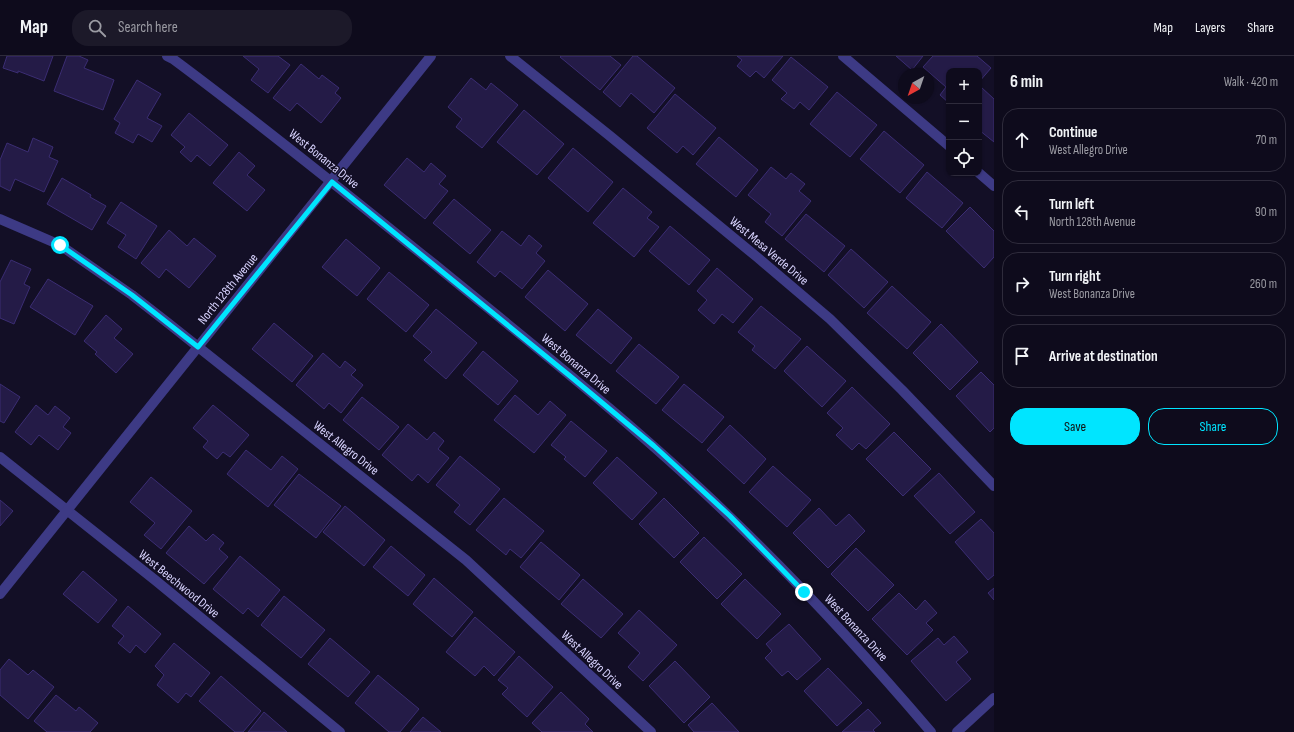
<!DOCTYPE html>
<meta charset="utf-8">
<style>
:root{--surface:#0e0b1c;--page:#1c1929;--text:#f1f3f6;--muted:#9b9ba3;--line:#2e2b3b;--accent:#00e5ff}
body{margin:0;font-family:"Sofia Sans Condensed",sans-serif;background:var(--page);color:var(--text)}
.controls{position:absolute;right:12px;top:12px;display:grid;overflow:hidden;border-radius:8px;box-shadow:0 1px 3px #0004}
.controls button{width:36px;height:36px;display:grid;place-items:center;padding:0;border:0;border-bottom:1px solid var(--line);background:var(--surface);color:var(--text);font:20px sans-serif}
.compass{position:absolute;left:898px;top:12px;width:36px;height:36px;border-radius:50%;background:var(--surface);box-shadow:0 1px 3px #0004;rotate:220deg}
.stop{position:absolute;width:12px;height:12px;margin:-9px;border:3px solid #00e5ff;border-radius:50%;background:#fff}
.stop.end{background:#00e5ff;border-color:#fff;box-shadow:0 1px 4px #0008}
.list{margin:0;padding:0;list-style:none}
h2{display:flex;justify-content:space-between;align-items:center;height:52px;margin:0;padding:0 16px;font-size:17px}
h2 small{font-size:13px;font-weight:400;color:var(--muted)}
.list li{display:grid;grid-template-columns:26px 1fr auto;gap:12px;align-items:center;box-sizing:border-box;height:64px;margin:0 8px 8px;padding:0 8px;border:1px solid var(--line);border-radius:16px}
.list b{display:block;font-size:15px;white-space:nowrap}
.list p{margin:0;font-size:13px;white-space:nowrap;color:var(--muted)}
.list em{font-size:13px;font-style:normal;color:var(--muted)}
.actions{display:flex;gap:8px;padding:12px 16px}
.actions a{flex:1;padding:9px 0;border:1px solid var(--accent);border-radius:16px;text-align:center;font-size:14px;color:var(--accent)}
.actions .main{background:var(--accent);color:#111}
.icon{flex:none;width:22px;height:22px;fill:none;stroke:currentColor;stroke-width:2;stroke-linecap:round;stroke-linejoin:round}
.map{position:relative;flex:none;width:994px;height:676px;overflow:hidden}
header{display:flex;align-items:center;gap:24px;box-sizing:border-box;height:56px;padding:0 20px;background:var(--surface);border-bottom:1px solid var(--line)}
header strong{font-size:19px}
nav{display:flex;gap:22px;margin-inline-start:auto;font-size:14px}
.search{width:280px;height:36px;background:var(--page);display:flex;align-items:center;gap:10px;box-sizing:border-box;padding:0 14px;border-radius:16px;color:var(--muted);font-size:15px}
main{display:flex}
aside{flex:1;background:var(--surface)}
.map>svg:first-child{display:block}
</style>
<header>
<strong>Map</strong>
<div class="search"><svg class="icon" aria-label="search" viewBox="0 0 24 24"><circle cx="10" cy="10" r="6"/><path d="M15 15l6 6"/></svg>Search here</div>
<nav><a>Map</a><a>Layers</a><a>Share</a></nav>
</header>
<main>
<div class="map">
<svg width="994" height="676" viewBox="0 0 994 676">
<rect width="100%" height="100%" fill="#130f26"/>
<g fill="#241b47" stroke="#3b2d73">
<polygon points="7,0 53,0 44,25 18,15 18,17 3,12"/>
<polygon points="67,0 79,0 88,4 84,12 114,24 103,54 54,35"/>
<polygon points="243,0 278,0 290,9 268,37 251,24 259,13"/>
<polygon points="561,0 610,0 621,9 600,34 560,1"/>
<polygon points="633,0 637,0 675,32 654,57 631,37 620,51 603,36"/>
<polygon points="737,0 783,0 764,22 756,15 750,21 737,10 742,4"/>
<polygon points="896,0 923,0 912,14"/>
<polygon points="933,0 977,0 991,12 979,26 979,15 949,15 949,47 940,39 946,31 923,11"/>
<polygon points="791,1 828,31 809,54 800,46 794,53 781,43 787,37 772,24"/>
<polygon points="301,8 319,23 322,19 339,32 335,37 341,42 321,67 297,47 290,55 273,42"/>
<polygon points="471,22 486,34 491,27 518,49 482,92 456,71 462,63 448,51"/>
<polygon points="137,24 161,38 147,62 162,70 152,86 138,78 133,87 115,77 120,67 114,63"/>
<polygon points="981,31 994,43 994,86 979,74 979,33"/>
<polygon points="837,36 877,69 850,101 810,68"/>
<polygon points="675,38 716,72 693,99 683,90 677,97 647,72"/>
<polygon points="524,54 564,88 537,119 497,86"/>
<polygon points="189,57 228,89 210,110 197,99 191,106 180,96 185,91 171,79"/>
<polygon points="884,75 924,109 900,137 860,103"/>
<polygon points="719,81 758,114 736,141 696,108"/>
<polygon points="33,82 53,91 49,101 58,105 44,136 15,123 10,135 0,130 0,104 7,87 28,96"/>
<polygon points="573,92 613,126 588,156 548,122"/>
<polygon points="239,96 255,110 247,119 265,134 247,155 213,127"/>
<polygon points="407,102 424,116 431,107 446,120 439,128 448,135 425,163 384,129"/>
<polygon points="771,111 786,123 791,117 805,128 799,135 811,145 782,180 765,166 771,158 748,139"/>
<polygon points="927,116 963,147 942,172 906,142"/>
<polygon points="62,122 91,139 90,141 106,150 92,174 47,148"/>
<polygon points="623,132 652,156 647,162 659,171 634,201 593,167"/>
<polygon points="454,143 491,174 470,198 433,167"/>
<polygon points="121,146 157,170 136,203 118,191 126,179 107,167"/>
<polygon points="970,151 994,175 994,201 984,212 946,175"/>
<polygon points="806,158 845,190 824,216 785,183"/>
<polygon points="670,170 710,204 689,229 649,195"/>
<polygon points="169,174 187,190 194,182 216,200 189,232 166,213 159,222 141,207"/>
<polygon points="502,175 521,190 529,179 542,190 536,197 545,205 522,233 500,215 495,221 477,206"/>
<polygon points="346,183 380,212 357,240 322,211"/>
<polygon points="851,193 888,226 864,252 828,219"/>
<polygon points="11,204 31,213 24,228 30,231 14,268 0,262 0,226"/>
<polygon points="717,212 753,243 733,267 722,258 714,268 698,254 707,244 697,235"/>
<polygon points="548,214 588,248 565,275 525,241"/>
<polygon points="389,216 429,249 406,276 367,243"/>
<polygon points="48,223 93,250 75,279 30,251"/>
<polygon points="892,230 931,266 907,293 867,257"/>
<polygon points="761,250 801,283 775,313 752,294 755,290 738,276"/>
<polygon points="436,253 477,287 446,323 424,304 432,296 413,280"/>
<polygon points="598,253 632,282 611,308 576,279"/>
<polygon points="106,259 122,273 114,282 133,298 116,317 95,298 97,296 84,285"/>
<polygon points="274,267 313,300 292,326 252,293"/>
<polygon points="941,268 978,306 950,334 913,297"/>
<polygon points="639,288 679,321 656,348 616,315"/>
<polygon points="807,290 846,325 822,351 784,315"/>
<polygon points="483,295 518,325 498,349 463,319"/>
<polygon points="323,297 340,312 345,305 356,314 351,319 363,329 341,357 329,347 324,353 296,329"/>
<polygon points="981,316 994,329 994,372 990,376 956,340"/>
<polygon points="0,328 20,341 4,367 0,365"/>
<polygon points="684,328 724,361 702,387 662,354"/>
<polygon points="852,331 890,368 866,393 859,387 852,394 836,379 843,372 827,357"/>
<polygon points="515,339 538,359 550,345 566,359 534,397 494,364"/>
<polygon points="362,341 399,371 379,394 343,364"/>
<polygon points="36,349 48,359 55,350 70,362 63,371 71,377 58,394 39,379 31,389 15,376"/>
<polygon points="213,349 249,379 230,401 223,396 217,403 203,391 208,385 193,372"/>
<polygon points="571,365 607,395 585,421 564,403 566,401 551,389"/>
<polygon points="408,368 427,384 434,376 444,385 438,393 449,402 428,427 418,418 412,425 382,399"/>
<polygon points="730,369 766,403 744,428 707,394"/>
<polygon points="894,376 931,413 903,440 866,403"/>
<polygon points="246,394 271,414 282,400 298,413 268,451 227,418"/>
<polygon points="460,400 500,433 470,469 454,456 460,449 436,429"/>
<polygon points="617,401 657,437 632,464 593,427"/>
<polygon points="773,410 811,444 787,471 749,436"/>
<polygon points="939,417 975,456 950,478 914,440"/>
<polygon points="299,418 341,450 316,482 274,449"/>
<polygon points="151,421 192,455 161,493 144,479 155,467 130,446"/>
<polygon points="504,442 544,475 521,502 510,493 506,499 476,474"/>
<polygon points="664,442 699,477 674,502 639,468"/>
<polygon points="0,444 13,455 0,470"/>
<polygon points="345,450 385,484 364,510 323,476"/>
<polygon points="819,452 836,470 849,458 865,475 828,512 793,477"/>
<polygon points="981,463 994,477 994,519 988,524 955,486"/>
<polygon points="189,470 206,485 213,478 224,487 219,493 228,501 204,528 166,497"/>
<polygon points="704,481 742,518 717,543 680,506"/>
<polygon points="541,486 580,519 559,544 520,511"/>
<polygon points="391,490 425,519 408,540 373,511"/>
<polygon points="856,492 894,529 868,555 831,518"/>
<polygon points="240,500 280,534 258,561 248,552 243,558 213,533"/>
<polygon points="83,515 117,544 98,567 63,538"/>
<polygon points="434,522 473,556 452,581 413,548"/>
<polygon points="583,523 623,558 601,582 561,548"/>
<polygon points="745,523 781,558 757,583 721,548"/>
<polygon points="994,532 994,544 988,537"/>
<polygon points="899,537 916,554 925,544 937,557 926,567 933,574 907,599 872,563"/>
<polygon points="284,540 325,574 301,602 261,569"/>
<polygon points="128,550 161,578 145,597 136,589 130,597 118,587 124,580 112,570"/>
<polygon points="639,554 677,589 643,625 628,611 640,597 618,577"/>
<polygon points="475,561 515,596 494,620 484,610 475,620 446,596"/>
<polygon points="789,568 821,603 797,624 788,615 782,620 765,602 772,595 766,588"/>
<polygon points="954,580 968,596 956,606 971,623 946,645 911,605 938,582 944,589"/>
<polygon points="330,582 370,616 348,641 308,608"/>
<polygon points="174,587 210,617 191,641 186,637 178,647 157,629 164,619 155,610"/>
<polygon points="519,600 553,631 527,661 502,638 508,632 498,624"/>
<polygon points="9,603 28,619 33,614 54,631 28,663 0,639 0,614"/>
<polygon points="675,605 710,641 684,667 649,630"/>
<polygon points="828,612 862,647 837,670 804,635"/>
<polygon points="378,619 419,653 400,676 389,676 355,647"/>
<polygon points="221,620 261,655 243,676 235,676 199,645"/>
<polygon points="561,636 589,663 585,668 593,676 542,676 532,667"/>
<polygon points="56,639 76,655 79,651 98,667 90,676 47,676 34,665"/>
<polygon points="712,647 739,676 694,676 688,669"/>
<polygon points="868,653 881,667 873,674 875,676 842,676"/>
<polygon points="264,656 287,676 248,676"/>
<polygon points="423,661 441,676 410,676"/>
</g>
<g fill="none" stroke-linecap="round" stroke-linejoin="round">
<g stroke="#3d3a85" stroke-width="10">
<path d="M167 0 173 3C262 69 348 139 434 208 534 290 636 370 729 460 800 528 867 601 931 676"/>
<polyline points="510,0 610,80 757,201 830,263 902,334 994,430"/>
<polyline points="843,0 949,90"/>
<polyline points="979,117 994,130"/>
<polyline points="0,163 60,189 132,239 168,267 466,504 651,676"/>
<polyline points="0,401 155,524 340,676"/>
<polyline points="957,676 994,642"/>
</g>
<polyline stroke="#3d3a85" stroke-width="10" points="0,538 431,0"/>
</g>
<g fill="none" stroke-linecap="round" stroke-linejoin="round">
<polyline stroke="#00e5ff" stroke-width="5" points="60,189 132,239 198,291 332,126 570,320 654,390 730,460 804,536"/>
</g>
<g text-anchor="middle" dominant-baseline="central" stroke-width="3" stroke-linejoin="round" paint-order="stroke">
<g font-size="13" fill="#d9d4ff" stroke="#130f26">
<text transform="translate(324 103) rotate(39)">West Bonanza Drive</text>
<text transform="translate(769 195) rotate(40)">West Mesa Verde Drive</text>
<text transform="translate(228 233) rotate(-51)">North 128th Avenue</text>
<text transform="translate(576 308) rotate(40)">West Bonanza Drive</text>
<text transform="translate(346 392) rotate(38)">West Allegro Drive</text>
<text transform="translate(179 528) rotate(39)">West Beechwood Drive</text>
<text transform="translate(856 572) rotate(47)">West Bonanza Drive</text>
<text transform="translate(592 604) rotate(43)">West Allegro Drive</text>
</g>
</g>
</svg>
<div class="controls">
<button>+</button>
<button>−</button>
<button><svg class="icon" aria-label="locate" viewBox="0 0 24 24"><circle cx="12" cy="12" r="6"/><path d="M12 2v4M12 18v4M2 12h4M18 12h4"/></svg></button>
</div>
<svg class="compass" viewBox="-18 -18 36 36"><path d="M0-13l5 13h-10z" fill="#e53935"/><path d="M0 13l5-13h-10z" fill="#9b9ba3"/></svg>
<div class="stop" style="left:60px;top:189px"></div>
<div class="stop end" style="left:804px;top:536px"></div>
</div>
<aside>
<h2>6 min<small>Walk · 420 m</small></h2>
<ul class="list">
<li><svg class="icon" aria-label="ahead" viewBox="0 0 24 24"><path d="M12 20V5M6 11l6-6 6 6"/></svg><div><b>Continue</b><p>West Allegro Drive</p></div><em>70 m</em></li>
<li><svg class="icon" aria-label="left" viewBox="0 0 24 24"><path d="M17 20v-9H6M10 6l-5 5 5 5"/></svg><div><b>Turn left</b><p>North 128th Avenue</p></div><em>90 m</em></li>
<li><svg class="icon" aria-label="right" viewBox="0 0 24 24"><path d="M7 20v-9h11M14 6l5 5-5 5"/></svg><div><b>Turn right</b><p>West Bonanza Drive</p></div><em>260 m</em></li>
<li><svg class="icon" aria-label="arrive" viewBox="0 0 24 24"><path d="M6 21V4h12l-3 4 3 4H6"/></svg><div><b>Arrive at destination</b></div></li>
</ul>
<div class="actions"><a class="main">Save</a><a>Share</a></div>
</aside>
</main>
